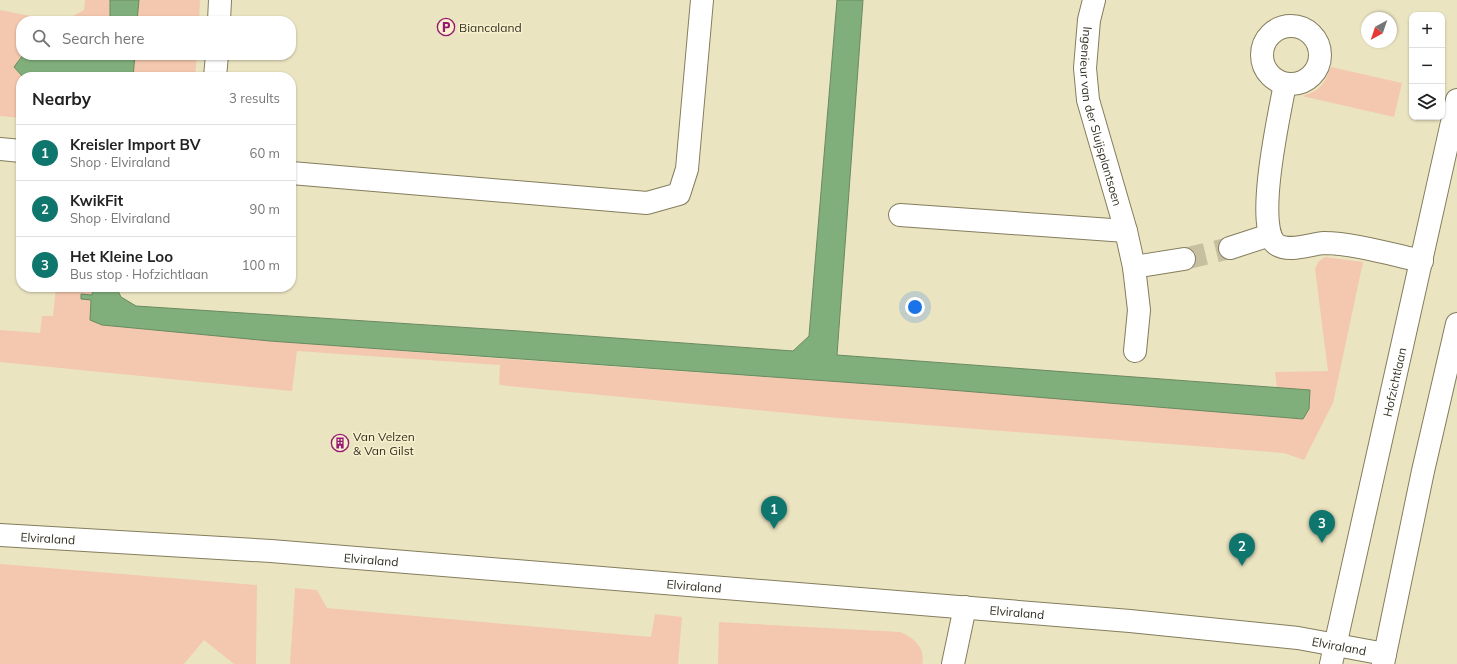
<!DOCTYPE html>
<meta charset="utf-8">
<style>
:root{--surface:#fff;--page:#f2f2f2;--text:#222;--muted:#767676;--line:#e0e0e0;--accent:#0f766e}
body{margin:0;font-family:Mulish,sans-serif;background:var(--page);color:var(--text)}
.controls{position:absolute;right:12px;top:12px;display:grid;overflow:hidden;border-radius:8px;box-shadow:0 1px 3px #0004}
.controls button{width:36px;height:36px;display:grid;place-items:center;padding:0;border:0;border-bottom:1px solid var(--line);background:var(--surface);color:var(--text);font:20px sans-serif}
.compass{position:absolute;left:1361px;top:12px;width:36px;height:36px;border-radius:50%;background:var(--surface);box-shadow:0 1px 3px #0004;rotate:220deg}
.you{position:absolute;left:915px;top:307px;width:14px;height:14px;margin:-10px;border:3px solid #fff;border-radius:50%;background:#1a73e8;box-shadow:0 0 0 6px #1a73e833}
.badge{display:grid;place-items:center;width:26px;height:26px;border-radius:50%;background:var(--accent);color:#fff;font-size:13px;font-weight:700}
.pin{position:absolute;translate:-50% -33px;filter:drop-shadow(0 1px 2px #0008)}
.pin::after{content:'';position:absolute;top:21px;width:14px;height:12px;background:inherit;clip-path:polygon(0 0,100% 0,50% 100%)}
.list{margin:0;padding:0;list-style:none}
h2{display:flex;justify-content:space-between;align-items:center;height:52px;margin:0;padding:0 16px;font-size:17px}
h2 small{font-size:13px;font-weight:400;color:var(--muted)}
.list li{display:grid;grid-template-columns:26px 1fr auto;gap:12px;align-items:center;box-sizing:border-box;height:56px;padding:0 16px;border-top:1px solid var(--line)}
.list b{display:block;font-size:15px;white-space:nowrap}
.list p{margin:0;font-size:13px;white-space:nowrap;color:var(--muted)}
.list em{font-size:13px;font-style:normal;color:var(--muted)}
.icon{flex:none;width:22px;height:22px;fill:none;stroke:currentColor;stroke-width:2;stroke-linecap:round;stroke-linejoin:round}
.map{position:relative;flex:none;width:1457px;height:664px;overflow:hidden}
.search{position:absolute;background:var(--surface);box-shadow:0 1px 3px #0004;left:16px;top:16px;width:280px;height:44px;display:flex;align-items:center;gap:10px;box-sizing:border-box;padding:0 14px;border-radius:16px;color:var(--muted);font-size:15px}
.panel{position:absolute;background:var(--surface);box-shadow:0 1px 3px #0004;left:16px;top:72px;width:280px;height:220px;border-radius:16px}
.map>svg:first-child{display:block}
</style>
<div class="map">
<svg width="1457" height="664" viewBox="0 0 1457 664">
<rect width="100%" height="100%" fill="#ebe4c1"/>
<g fill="#f3c8af">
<polygon points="85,0 110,0 110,21 64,21 84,10"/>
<polygon points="139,0 200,0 199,21 137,21"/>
<polygon points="0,10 55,21 21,21 21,55 23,55 14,67 23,77 21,77 21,118 0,116"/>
<polygon points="135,55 197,55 195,77 133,77"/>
<path d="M1331 67 1402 83 1394 117 1302 96C1321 91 1324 84 1331 67Z"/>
<path d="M1325 257 1363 262 1333 403 1304 460 1284 453 838 418 499 385 500 365 297 351 292 391 0 362V330L40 333 42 316H53L56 287H93L90 320 102 325C503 363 906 387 1309 409L1310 390 1277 388 1275 372 1328 371 1315 269 1318 262Z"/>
<polygon points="0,564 257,585 256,664 234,664 204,640 184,664 0,664"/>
<polygon points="295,588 317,590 327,608 651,637 655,614 682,617 678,664 290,664"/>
<path d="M719 622 900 632C913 637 926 648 922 664H718Z"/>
</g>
<g fill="#80af7b" stroke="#698960">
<polygon points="110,0 139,0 137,21 110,21"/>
<polygon points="837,0 863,0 837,355 1310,390 1309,409 1303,419 926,388 270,341 102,325 90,320 91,300 81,299 81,294 92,295 93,287 116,287 121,297 136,306 519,331 793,351 809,336"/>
<polygon points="23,55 135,55 133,77 23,77 14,67"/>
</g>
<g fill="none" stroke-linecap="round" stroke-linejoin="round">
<polyline stroke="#c6c0a1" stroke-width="22" stroke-dasharray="22 11" stroke-linecap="butt" points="1184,259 1230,248"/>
<defs>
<g id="minor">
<path id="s1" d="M1094 0 1089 20 1085 68 1088 100 1126 231 1134 267 1139 310 1135 351"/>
<polyline points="219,21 220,0"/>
<circle cx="1291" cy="55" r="29"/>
<polyline points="215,77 217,55"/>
<path d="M1285 84C1280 111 1254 227 1276 244 1289 253 1310 244 1324 243 1352 243 1394 255 1422 261"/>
<polyline points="0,149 21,151"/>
<polyline points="291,173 647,203 679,194 687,169 702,0"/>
<polyline points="900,215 1126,231"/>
<polyline points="1230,248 1270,235"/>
<polyline points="1134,267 1184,259"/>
<path id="s2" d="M0 535 271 551 1130 621 1298 638 1385 654"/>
<polyline points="953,664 965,607"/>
</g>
<g id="secondary">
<path id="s3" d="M1331 664 1457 100"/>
<polyline points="1383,664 1423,471 1457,324"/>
</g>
</defs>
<use href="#minor" stroke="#847d5d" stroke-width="24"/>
<use href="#secondary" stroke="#847d5d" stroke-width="24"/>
<use href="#minor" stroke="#fff" stroke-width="22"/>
<use href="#secondary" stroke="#fff" stroke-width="22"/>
</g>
<defs>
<symbol id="parking-ring" viewBox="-11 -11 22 22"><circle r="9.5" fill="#f9f1ce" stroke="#961a74" stroke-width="1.5"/><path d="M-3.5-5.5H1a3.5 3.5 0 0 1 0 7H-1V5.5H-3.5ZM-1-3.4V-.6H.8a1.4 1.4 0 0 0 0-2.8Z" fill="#961a74"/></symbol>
<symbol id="building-ring" viewBox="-11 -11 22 22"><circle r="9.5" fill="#f9f1ce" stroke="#961a74" stroke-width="1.5"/><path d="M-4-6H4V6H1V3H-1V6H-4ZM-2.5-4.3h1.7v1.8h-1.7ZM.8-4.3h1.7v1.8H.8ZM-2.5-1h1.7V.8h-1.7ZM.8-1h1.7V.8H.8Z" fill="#961a74"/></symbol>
</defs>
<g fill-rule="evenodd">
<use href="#parking-ring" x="436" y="17" width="20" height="20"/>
<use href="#building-ring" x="330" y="433" width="20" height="20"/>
</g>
<g text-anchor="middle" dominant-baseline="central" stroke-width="3" stroke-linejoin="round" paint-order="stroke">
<g font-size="12" fill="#322f22" stroke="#f9f1ce" text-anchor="start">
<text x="459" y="27">Biancaland</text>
<text x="353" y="436">Van Velzen<tspan x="353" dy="14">&amp; Van Gilst</tspan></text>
</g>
<g font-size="12" fill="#322f22" stroke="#f9f1ce">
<text stroke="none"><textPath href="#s1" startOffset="119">Ingenieur van der Sluijsplantsoen</textPath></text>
<text stroke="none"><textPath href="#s3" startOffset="289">Hofzichtlaan</textPath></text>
<text stroke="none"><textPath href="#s2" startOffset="48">Elviraland</textPath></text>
<text stroke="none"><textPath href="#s2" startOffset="372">Elviraland</textPath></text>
<text stroke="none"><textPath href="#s2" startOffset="696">Elviraland</textPath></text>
<text stroke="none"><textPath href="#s2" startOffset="1020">Elviraland</textPath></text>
<text stroke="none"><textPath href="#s2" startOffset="1344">Elviraland</textPath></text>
</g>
</g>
</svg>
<div class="controls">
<button>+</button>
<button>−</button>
<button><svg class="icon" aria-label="layers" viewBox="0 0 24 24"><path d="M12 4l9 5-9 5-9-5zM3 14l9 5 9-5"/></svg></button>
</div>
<svg class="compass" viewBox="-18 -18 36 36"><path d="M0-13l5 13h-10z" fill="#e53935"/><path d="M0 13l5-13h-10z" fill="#767676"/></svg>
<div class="you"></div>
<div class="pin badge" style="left:774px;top:529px">1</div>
<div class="pin badge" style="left:1242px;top:566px">2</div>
<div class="pin badge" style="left:1322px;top:543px">3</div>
<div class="search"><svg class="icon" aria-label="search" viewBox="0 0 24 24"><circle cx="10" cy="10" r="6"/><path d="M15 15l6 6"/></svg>Search here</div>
<section class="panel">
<h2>Nearby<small>3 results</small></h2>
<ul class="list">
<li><span class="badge">1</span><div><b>Kreisler Import BV</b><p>Shop · Elviraland</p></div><em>60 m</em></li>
<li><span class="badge">2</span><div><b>KwikFit</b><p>Shop · Elviraland</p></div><em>90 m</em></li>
<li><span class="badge">3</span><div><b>Het Kleine Loo</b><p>Bus stop · Hofzichtlaan</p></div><em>100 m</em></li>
</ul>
</section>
</div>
